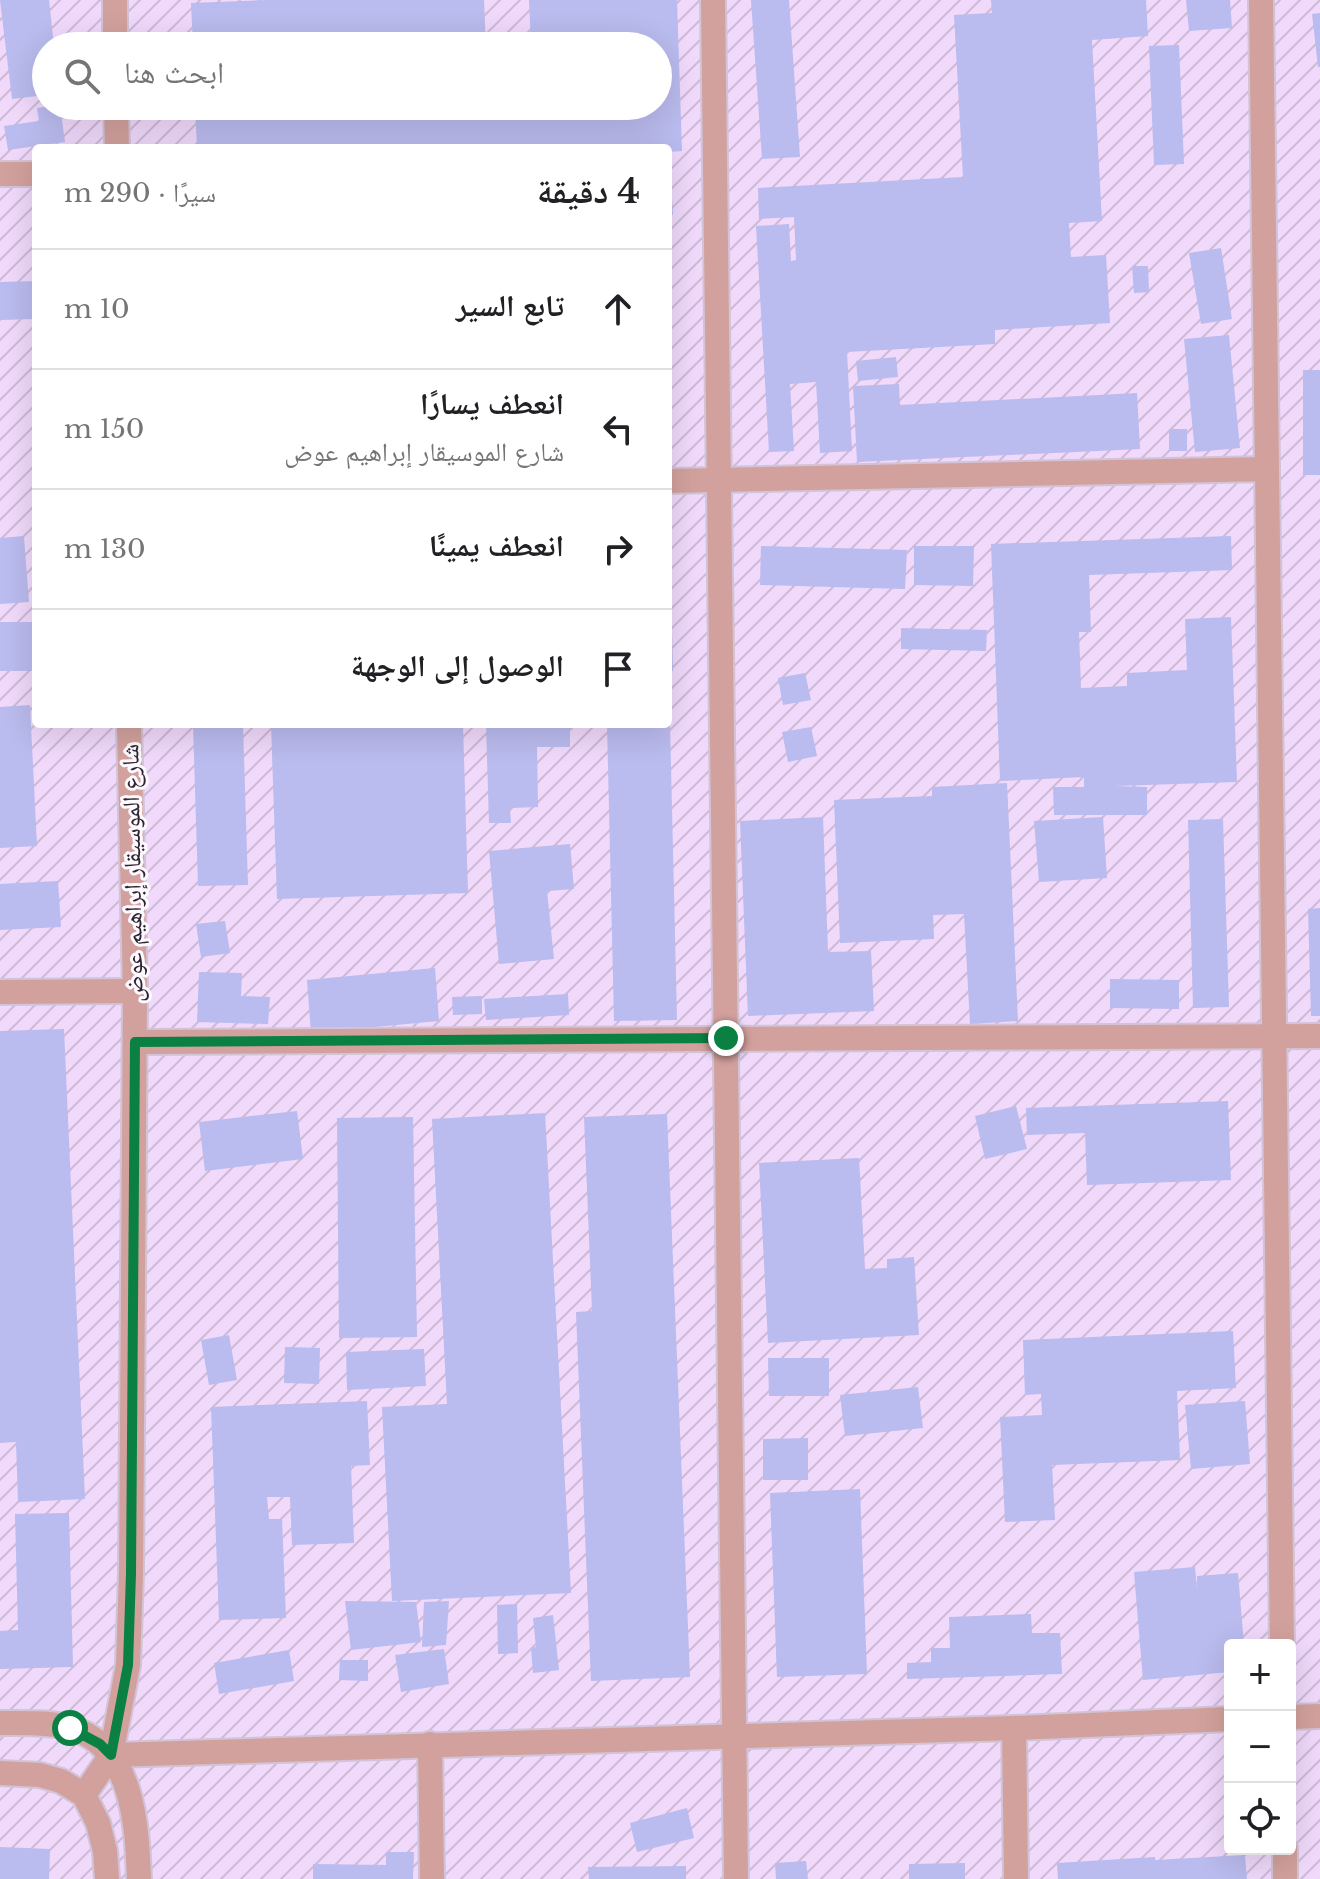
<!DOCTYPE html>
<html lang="ar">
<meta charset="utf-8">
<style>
:root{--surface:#fff;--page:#f6f6f6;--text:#202124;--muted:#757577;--line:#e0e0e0}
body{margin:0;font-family:"Libre Baskerville","Noto Naskh Arabic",serif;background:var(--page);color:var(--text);direction:rtl}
.controls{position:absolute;right:24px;bottom:24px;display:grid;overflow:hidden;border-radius:8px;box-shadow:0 8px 32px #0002}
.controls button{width:72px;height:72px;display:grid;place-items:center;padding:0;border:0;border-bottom:2px solid var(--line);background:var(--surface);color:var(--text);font:40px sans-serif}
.stop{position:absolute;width:24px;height:24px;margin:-18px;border:6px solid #0b8043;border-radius:50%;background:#fff}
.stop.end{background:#0b8043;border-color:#fff;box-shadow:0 2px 8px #0008}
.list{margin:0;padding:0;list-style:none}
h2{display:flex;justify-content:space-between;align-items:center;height:104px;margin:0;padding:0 32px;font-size:34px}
h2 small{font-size:26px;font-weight:400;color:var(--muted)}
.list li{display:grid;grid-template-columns:52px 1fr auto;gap:24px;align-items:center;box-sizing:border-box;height:120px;padding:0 32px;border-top:2px solid var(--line)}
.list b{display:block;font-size:30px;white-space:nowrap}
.list p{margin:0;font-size:26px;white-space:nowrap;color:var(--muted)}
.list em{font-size:26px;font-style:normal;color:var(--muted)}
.icon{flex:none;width:44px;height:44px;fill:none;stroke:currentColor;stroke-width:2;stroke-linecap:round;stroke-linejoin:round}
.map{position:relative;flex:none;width:1320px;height:1879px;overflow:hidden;direction:ltr}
.search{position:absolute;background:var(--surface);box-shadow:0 8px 32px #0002;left:32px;top:32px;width:640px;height:88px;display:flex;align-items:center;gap:20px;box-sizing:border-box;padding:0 28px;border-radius:44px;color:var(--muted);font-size:30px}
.panel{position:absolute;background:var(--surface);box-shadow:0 8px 32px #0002;left:32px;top:144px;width:640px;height:584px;border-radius:8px;direction:rtl}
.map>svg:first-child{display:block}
</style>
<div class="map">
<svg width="1320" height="1879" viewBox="0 0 1320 1879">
<defs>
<pattern id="industrial-furrows" width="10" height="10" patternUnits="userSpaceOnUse" patternTransform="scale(2)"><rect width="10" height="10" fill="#f0d9fb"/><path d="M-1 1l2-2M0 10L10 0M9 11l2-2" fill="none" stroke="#cebad7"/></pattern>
</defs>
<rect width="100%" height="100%" fill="#f6e7fd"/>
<path fill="url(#industrial-furrows)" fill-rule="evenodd" d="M0 0H1320V1879H0ZM46 46H658V106H46ZM36 148H668V724H36ZM1230 1645H1290V1849H1230Z"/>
<g fill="#babbee">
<polygon points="0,0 49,0 54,46 46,46 46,95 12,99"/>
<polygon points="269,0 484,0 486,46 193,46 191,3"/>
<polygon points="529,0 677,0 682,151 668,152 668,148 197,148 195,106 473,106 473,114 534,113 533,106 658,106 658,46 531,46"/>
<polygon points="751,0 789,0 800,157 762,159"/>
<polygon points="991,0 1146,0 1148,36 1092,40 1102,221 1069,223 1071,257 1106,255 1110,323 995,330 995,344 847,352 852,451 820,453 816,382 790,384 794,451 769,452 756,226 789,224 791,261 796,260 794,217 759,219 758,188 963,177 954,15 992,13"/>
<polygon points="1186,0 1230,0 1232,28 1189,31"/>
<polygon points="1320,13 1320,67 1318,67 1312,14"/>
<polygon points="1179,45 1184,164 1154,165 1149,46"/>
<polygon points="50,106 60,106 65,142 8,150 4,126 39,121 37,108"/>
<polygon points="668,164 670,164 673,215 668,215"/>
<polygon points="1221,248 1232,319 1201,324 1189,253"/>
<polygon points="1132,266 1148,266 1149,292 1134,293"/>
<polygon points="36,281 36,319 0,320 0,282"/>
<polygon points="1229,335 1240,448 1195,452 1184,339"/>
<polygon points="896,357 898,377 858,381 856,361"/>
<rect x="1303" y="370" width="17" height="105"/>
<polygon points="899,384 900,405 1137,393 1140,449 857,462 853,386"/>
<rect x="1169" y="429" width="18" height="22"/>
<polygon points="24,536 29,602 0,604 0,538"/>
<polygon points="1231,536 1232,570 1089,575 1091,632 1079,632 1081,688 1127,686 1127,673 1187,670 1185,619 1231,617 1237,782 1114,786 1147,787 1147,815 1054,815 1053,787 1084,787 1084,777 1000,781 991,544"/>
<polygon points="761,546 907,550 905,589 760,585"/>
<polygon points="914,546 974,546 973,586 914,585"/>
<rect x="0" y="622" width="36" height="49"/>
<polygon points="901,628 987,630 986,651 901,649"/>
<polygon points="668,630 672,630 673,671 668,671"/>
<polygon points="805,673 811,700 783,705 778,678"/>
<polygon points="30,705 37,846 0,848 0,707"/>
<polygon points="193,724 243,724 248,885 198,886"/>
<polygon points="271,724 463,724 468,893 277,899"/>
<polygon points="486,724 570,724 570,747 537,747 538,807 510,808 511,823 489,823"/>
<polygon points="607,724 670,724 677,1020 614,1021"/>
<polygon points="811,727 817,756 788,762 782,732"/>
<polygon points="1007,783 1018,1021 970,1024 964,914 933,915 934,939 840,943 834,800 932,796 932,787"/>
<polygon points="823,817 828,952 871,951 874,1011 748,1016 740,821"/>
<polygon points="1103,817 1107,878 1039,882 1034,821"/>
<polygon points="1223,819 1229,1007 1193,1008 1188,820"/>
<polygon points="570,844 574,889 547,891 554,959 499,964 489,851"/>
<polygon points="58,881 61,927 0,930 0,884"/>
<polygon points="1320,908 1320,1016 1311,1016 1308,909"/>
<polygon points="225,921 230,953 201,957 196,924"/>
<polygon points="435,968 439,1021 311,1033 307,980"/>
<polygon points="199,972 242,973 241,996 270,997 268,1024 197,1022"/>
<polygon points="1110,979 1179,980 1179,1009 1110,1008"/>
<polygon points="568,994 569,1015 486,1020 484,999"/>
<polygon points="482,996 482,1014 453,1015 452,997"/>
<polygon points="64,1029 85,1499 18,1502 16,1442 0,1443 0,1031"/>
<polygon points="1228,1101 1231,1180 1087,1185 1085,1133 1027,1135 1026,1108"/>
<polygon points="1016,1106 1027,1149 985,1159 975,1116"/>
<polygon points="297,1111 303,1159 205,1171 199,1122"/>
<polygon points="545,1113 571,1593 392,1601 382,1407 447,1404 432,1119"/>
<polygon points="667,1114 690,1677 591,1681 576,1312 592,1311 584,1117"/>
<polygon points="413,1117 417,1337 339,1338 337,1118"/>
<polygon points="859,1158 865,1269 887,1268 887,1259 914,1257 919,1335 768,1343 759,1163"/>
<polygon points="1233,1331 1236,1388 1177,1391 1180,1460 1052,1465 1055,1520 1005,1522 1000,1417 1042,1415 1041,1394 1025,1395 1023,1340"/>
<polygon points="229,1335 237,1380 209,1385 201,1340"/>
<polygon points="285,1347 320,1348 319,1384 284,1383"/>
<polygon points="424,1349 426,1386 347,1390 346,1352"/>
<polygon points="768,1358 829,1358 829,1396 769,1396"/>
<polygon points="918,1387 923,1428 845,1436 840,1395"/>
<polygon points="367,1401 370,1465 351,1466 354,1543 292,1545 290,1497 267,1497 269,1519 282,1519 286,1618 219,1620 211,1407"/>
<polygon points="1245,1401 1250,1464 1191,1469 1185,1405"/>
<polygon points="808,1438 808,1480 763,1480 763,1439"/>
<polygon points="860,1489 867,1674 777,1677 770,1493"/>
<polygon points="69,1513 73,1667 0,1669 0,1631 18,1630 15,1514"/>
<polygon points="1195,1567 1197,1590 1197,1576 1238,1573 1244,1645 1230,1645 1230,1672 1143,1680 1134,1572"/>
<polygon points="345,1601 416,1602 421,1642 351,1650"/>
<polygon points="449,1601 446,1645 422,1647 424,1602"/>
<polygon points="517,1604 518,1653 498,1654 497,1605"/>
<polygon points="1031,1614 1032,1633 1060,1633 1062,1674 907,1679 907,1663 931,1662 931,1648 950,1648 949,1617"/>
<polygon points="553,1615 559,1670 533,1673 531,1648 536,1647 533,1618"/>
<polygon points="444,1649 449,1684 401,1692 395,1655"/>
<polygon points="289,1650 294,1681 219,1694 214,1663"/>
<polygon points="340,1660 368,1660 368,1681 339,1680"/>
<polygon points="687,1808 694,1838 637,1852 630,1823"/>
<polygon points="0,1847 50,1849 49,1879 0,1879"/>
<polygon points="386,1852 414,1852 413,1879 313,1879 313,1864 386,1865"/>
<polygon points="1245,1855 1247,1879 1058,1879 1057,1863 1155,1857 1155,1860"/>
<polygon points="806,1861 808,1879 776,1879 775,1863"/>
<polygon points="965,1863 965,1879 909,1879 909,1864"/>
<polygon points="686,1866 686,1879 589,1879 588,1867"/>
</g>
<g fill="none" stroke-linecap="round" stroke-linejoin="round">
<defs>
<g id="minor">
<polyline points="115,0 115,46"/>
<polyline points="713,0 736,1879"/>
<polyline points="1261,0 1282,1645"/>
<polyline points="116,106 117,148"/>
<polyline points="0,174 36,174"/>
<polyline points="668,481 1267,469"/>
<polyline points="0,992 135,991"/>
<polyline points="135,1042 1320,1036"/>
<polyline points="1290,1717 1320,1716"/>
<path d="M0 1723C22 1723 46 1722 68 1727 133 1744 137 1824 139 1879"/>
<polyline points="1014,1728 1016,1879"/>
<polyline points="430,1744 432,1879"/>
<polyline points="111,1755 1014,1728 1230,1719"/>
<polyline points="0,1773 40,1775 61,1781 84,1795 98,1823 105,1851 107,1879"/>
<polyline points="84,1795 111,1755 128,1665 131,1573 135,991 129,724"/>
<polyline points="1285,1849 1285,1879"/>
</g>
</defs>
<use href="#minor" stroke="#d2c4d8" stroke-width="28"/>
<use href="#minor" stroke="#d2a19d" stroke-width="24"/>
</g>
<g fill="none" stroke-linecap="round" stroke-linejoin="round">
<polyline stroke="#0b8043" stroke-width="10" points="70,1728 100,1744 111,1755 128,1665 131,1573 135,1042 726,1038"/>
</g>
<g text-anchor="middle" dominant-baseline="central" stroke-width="6" stroke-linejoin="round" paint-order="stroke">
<g font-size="24" fill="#2c252f" stroke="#fdf9ff">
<text transform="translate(132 873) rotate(-91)">شارع الموسيقار إبراهيم عوض</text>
</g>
</g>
</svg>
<div class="controls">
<button>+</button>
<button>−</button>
<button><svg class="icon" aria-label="locate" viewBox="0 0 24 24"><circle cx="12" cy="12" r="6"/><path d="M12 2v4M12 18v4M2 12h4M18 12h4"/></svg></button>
</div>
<div class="stop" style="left:70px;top:1728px"></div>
<div class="stop end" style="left:726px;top:1038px"></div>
<div class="search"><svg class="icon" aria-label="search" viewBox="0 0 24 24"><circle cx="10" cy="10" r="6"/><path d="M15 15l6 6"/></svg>ابحث هنا</div>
<section class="panel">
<h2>4 دقيقة<small>سيرًا · 290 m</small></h2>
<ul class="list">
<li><svg class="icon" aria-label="ahead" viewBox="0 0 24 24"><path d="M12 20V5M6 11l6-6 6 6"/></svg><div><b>تابع السير</b></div><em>10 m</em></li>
<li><svg class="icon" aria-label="left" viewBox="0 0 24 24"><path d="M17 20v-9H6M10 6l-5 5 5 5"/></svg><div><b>انعطف يسارًا</b><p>شارع الموسيقار إبراهيم عوض</p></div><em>150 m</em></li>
<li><svg class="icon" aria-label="right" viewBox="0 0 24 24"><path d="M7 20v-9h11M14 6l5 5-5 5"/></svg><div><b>انعطف يمينًا</b></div><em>130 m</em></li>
<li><svg class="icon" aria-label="arrive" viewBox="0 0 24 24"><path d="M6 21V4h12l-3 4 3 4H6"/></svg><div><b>الوصول إلى الوجهة</b></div></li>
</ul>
</section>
</div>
